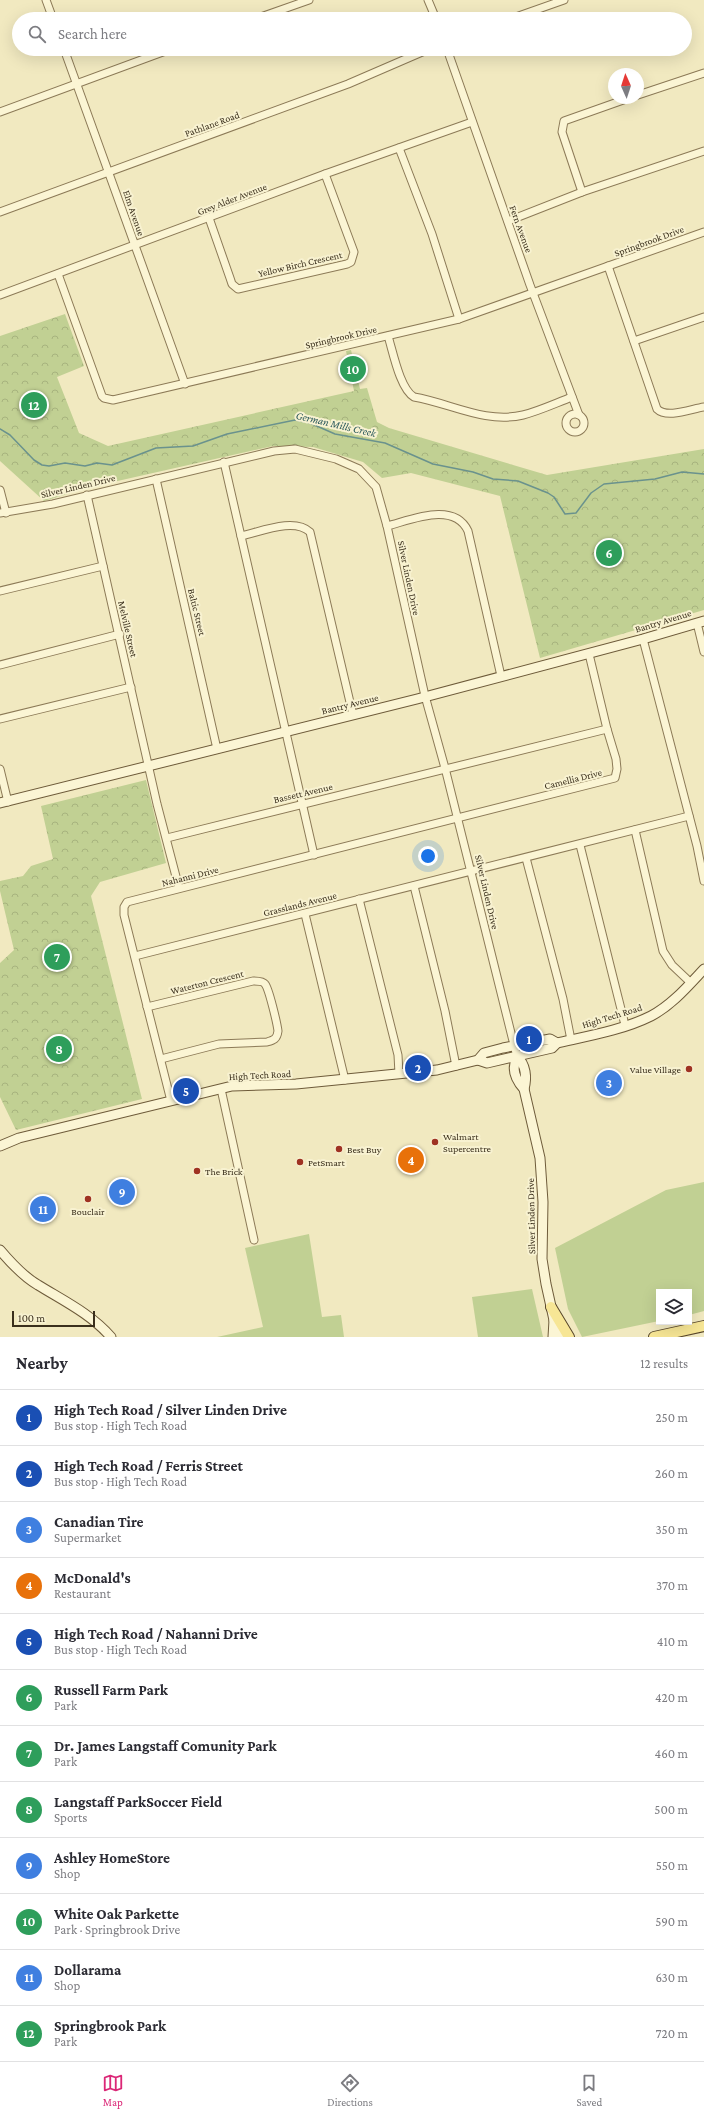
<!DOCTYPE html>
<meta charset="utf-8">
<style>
:root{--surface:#fff;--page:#f7f7f7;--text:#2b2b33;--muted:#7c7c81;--line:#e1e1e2;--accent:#db2777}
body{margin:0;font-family:"Crimson Pro",serif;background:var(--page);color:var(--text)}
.controls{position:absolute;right:12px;bottom:12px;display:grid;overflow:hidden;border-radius:0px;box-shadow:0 4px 16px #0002}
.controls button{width:36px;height:36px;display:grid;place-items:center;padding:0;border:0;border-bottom:1px solid var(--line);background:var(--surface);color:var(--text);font:20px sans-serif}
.compass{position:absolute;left:608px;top:68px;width:36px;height:36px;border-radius:50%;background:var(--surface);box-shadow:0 4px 16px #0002;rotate:357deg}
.scale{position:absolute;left:12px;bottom:10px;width:83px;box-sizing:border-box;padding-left:4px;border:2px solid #3a2f1c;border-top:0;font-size:11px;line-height:14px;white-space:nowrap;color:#3a2f1c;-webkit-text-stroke:3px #f8f2d1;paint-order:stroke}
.you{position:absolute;left:428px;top:856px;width:14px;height:14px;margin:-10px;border:3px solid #fff;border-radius:50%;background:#1a73e8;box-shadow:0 0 0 6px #1a73e833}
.badge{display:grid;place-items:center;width:26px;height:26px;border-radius:50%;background:var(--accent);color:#fff;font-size:13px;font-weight:700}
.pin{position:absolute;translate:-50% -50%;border:2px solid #fff;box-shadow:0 1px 4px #0006}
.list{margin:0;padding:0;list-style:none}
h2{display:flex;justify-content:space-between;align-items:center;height:52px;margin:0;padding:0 16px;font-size:17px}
h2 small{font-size:13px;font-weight:400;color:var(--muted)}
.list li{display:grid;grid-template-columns:26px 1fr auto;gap:12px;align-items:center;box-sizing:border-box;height:56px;padding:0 16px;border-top:1px solid var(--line)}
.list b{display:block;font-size:15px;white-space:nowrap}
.list p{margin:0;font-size:13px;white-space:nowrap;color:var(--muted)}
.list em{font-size:13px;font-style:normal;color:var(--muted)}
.icon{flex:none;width:22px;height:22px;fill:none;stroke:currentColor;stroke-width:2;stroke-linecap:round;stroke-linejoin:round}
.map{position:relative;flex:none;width:704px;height:1337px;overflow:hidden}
.search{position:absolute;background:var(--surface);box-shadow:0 4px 16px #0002;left:12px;right:12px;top:12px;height:44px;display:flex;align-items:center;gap:10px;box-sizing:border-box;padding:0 14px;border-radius:22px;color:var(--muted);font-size:15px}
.sheet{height:724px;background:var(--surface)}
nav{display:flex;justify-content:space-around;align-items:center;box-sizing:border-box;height:56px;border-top:1px solid var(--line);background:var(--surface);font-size:11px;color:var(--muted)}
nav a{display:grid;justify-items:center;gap:2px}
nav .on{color:var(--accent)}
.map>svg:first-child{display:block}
</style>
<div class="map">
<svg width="704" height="1337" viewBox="0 0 704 1337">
<defs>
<pattern id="forest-crowns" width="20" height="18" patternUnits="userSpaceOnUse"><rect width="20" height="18" fill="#c1d093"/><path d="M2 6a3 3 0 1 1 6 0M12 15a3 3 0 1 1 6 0" fill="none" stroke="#a7b37e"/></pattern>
</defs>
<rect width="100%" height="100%" fill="#f1e9c0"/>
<g fill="#c1d093">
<polygon points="704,1182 704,1311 689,1315 689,1292 659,1292 659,1321 582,1337 568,1309 555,1248 666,1190"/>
<polygon points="309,1234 322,1317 341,1315 344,1337 217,1337 263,1327 245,1248"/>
<polygon points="532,1289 543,1337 478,1337 472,1297"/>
</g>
<g fill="url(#forest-crowns)">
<polygon points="65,314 84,366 57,377 79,433 108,446 354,391 346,351 351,350 360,389 367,388 377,422 389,428 547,475 704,449 704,610 540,658 500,496 411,473 382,478 363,462 313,447 273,446 91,487 44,501 0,461 0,336"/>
<polygon points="146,780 166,863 100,882 91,896 142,1099 16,1130 0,1097 0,963 14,950 0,891 0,881 23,876 31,866 53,859 41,806"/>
</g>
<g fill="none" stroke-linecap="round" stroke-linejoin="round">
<polyline stroke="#6a928d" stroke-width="1.5" points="0,429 10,435 34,460 42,465 49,466 65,463 85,466 97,463 112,465 156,448 193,446 227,434 295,420 310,423 335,434 385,443 433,464 473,472 493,479 518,481 548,493 554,497 565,514 576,513 591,493 604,484 655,479 682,472 704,474"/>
<defs>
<g id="street">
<polyline points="46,0 53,19"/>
<polyline points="428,0 436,19"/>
<polyline points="255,19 309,0"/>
<polyline points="510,19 564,0"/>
<polyline points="64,49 185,384"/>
<polyline points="447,49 530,285 579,415"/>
<polyline points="638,95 704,73"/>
<polyline points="0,112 171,49"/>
<polyline points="399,148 432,234 459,319"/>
<polyline points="582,192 562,132 564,121 629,98"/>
<polyline points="0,212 348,84 429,49"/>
<polyline points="209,218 230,278 232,284 238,289 347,264 351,262 354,252 325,174"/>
<polyline points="508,221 582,192 704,151"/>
<path d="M608 266 657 409C667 419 691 409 704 407"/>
<polyline points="58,274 102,396 104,398 113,400 459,319 704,232"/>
<polyline points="0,295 325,174 472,122"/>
<path d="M388 336C393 352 400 389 414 397 450 403 485 424 523 415 539 411 556 403 572 397"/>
<polyline points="634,341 704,317"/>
<circle cx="575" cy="423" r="9"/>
<polyline points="224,462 314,855"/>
<polyline points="156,479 217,749"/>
<polyline points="0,490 6,513"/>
<polyline points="87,495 157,804 179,888"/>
<polyline points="0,513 53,504 274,451 295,449 336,459 359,469 376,487 387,526 425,696 445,768 517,1057"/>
<path d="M387 526C411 520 454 501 468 531L501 676"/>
<path d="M241 536C260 532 294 517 310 532L353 715"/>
<polyline points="0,591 103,566"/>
<polyline points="697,623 704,652"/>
<polyline points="643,639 697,846 704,881"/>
<polyline points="0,665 120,634"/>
<polyline points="0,719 131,687"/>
<polyline points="0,769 8,802"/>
<polyline points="635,830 663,951 672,965 691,983"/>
<polyline points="167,838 607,729"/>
<polyline points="580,845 625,1025"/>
<polyline points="526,858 563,999 571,1040"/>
<polyline points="414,886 445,1011 456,1066"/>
<polyline points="359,899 398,1055 399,1074"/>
<polyline points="305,914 345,1080"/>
<polyline points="135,956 689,816"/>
<path d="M147 1007 253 981C257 981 263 981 265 984 269 989 277 1023 278 1031 277 1039 274 1040 267 1042L219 1044 161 1059"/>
<polyline points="221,1089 254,1240"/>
<polyline points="171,1101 124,915 124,907 127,902 615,778 617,769 616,759 607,729 589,654"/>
</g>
<g id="secondary">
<polyline points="0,803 417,699 643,639 704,621"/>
<path d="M517 1057C511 1069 515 1079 524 1089L540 1158 543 1202 542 1259 546 1284 554 1320 562 1337"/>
<path d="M517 1057C526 1064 527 1078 524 1089"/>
<path d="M478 1060 487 1063 552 1048 557 1043C588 1036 623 1030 651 1016 672 1005 688 986 704 969"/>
<polyline points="0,1146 19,1138 232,1086 296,1084 437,1070 478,1060 484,1053 503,1048 550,1039 557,1043"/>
<path d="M0 1250C11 1263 24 1277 38 1285 64 1301 91 1314 111 1337"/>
<polyline points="553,1337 554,1320"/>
</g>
<g id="primary">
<polyline points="551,1307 569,1337"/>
<polyline points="654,1337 704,1326"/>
</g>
</defs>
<use href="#street" stroke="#8c7a57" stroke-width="9"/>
<use href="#secondary" stroke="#6e5b3a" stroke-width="11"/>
<use href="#primary" stroke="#59472b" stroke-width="12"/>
<use href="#street" stroke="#fbf5d4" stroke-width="7"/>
<use href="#secondary" stroke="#fbf5d4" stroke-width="9"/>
<use href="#primary" stroke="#f7e695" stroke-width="10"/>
</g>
<g fill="#9f3222" stroke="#f8f2d1" stroke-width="1.5">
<circle cx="689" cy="1069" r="4"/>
<circle cx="435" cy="1142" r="4"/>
<circle cx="339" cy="1149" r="4"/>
<circle cx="300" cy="1162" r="4"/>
<circle cx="197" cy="1171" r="4"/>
<circle cx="88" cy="1199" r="4"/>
</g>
<g text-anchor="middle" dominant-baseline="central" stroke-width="4" stroke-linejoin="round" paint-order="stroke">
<g font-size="10" fill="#3a2f1c" stroke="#f8f2d1">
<text transform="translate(212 124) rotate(-20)">Pathlane Road</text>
<text transform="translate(232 199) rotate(-21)">Grey Alder Avenue</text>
<text transform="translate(134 213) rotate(71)">Elm Avenue</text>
<text transform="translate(521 229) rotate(70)">Fern Avenue</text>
<text transform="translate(649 241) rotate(-20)">Springbrook Drive</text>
<text transform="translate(300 264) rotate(-13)">Yellow Birch Crescent</text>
<text transform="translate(341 337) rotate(-13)">Springbrook Drive</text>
<text transform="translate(78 486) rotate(-13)">Silver Linden Drive</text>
<text transform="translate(409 578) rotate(78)">Silver Linden Drive</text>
<text transform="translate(197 612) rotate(76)">Baltic Street</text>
<text transform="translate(663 621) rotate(-17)">Bantry Avenue</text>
<text transform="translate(128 629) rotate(77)">Melville Street</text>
<text transform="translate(350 704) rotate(-14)">Bantry Avenue</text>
<text transform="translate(573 779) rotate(-14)">Camellia Drive</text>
<text transform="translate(303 793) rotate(-13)">Bassett Avenue</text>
<text transform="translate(190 876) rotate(-14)">Nahanni Drive</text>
<text transform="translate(487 892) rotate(77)">Silver Linden Drive</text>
<text transform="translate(300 904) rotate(-14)">Grasslands Avenue</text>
<text transform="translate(207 982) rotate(-14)">Waterton Crescent</text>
<text transform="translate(612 1016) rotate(-17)">High Tech Road</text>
<text transform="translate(260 1075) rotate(-3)">High Tech Road</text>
<text transform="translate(531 1216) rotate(-91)">Silver Linden Drive</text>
</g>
<g font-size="10" fill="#3a2f1c" stroke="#f8f2d1" text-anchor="start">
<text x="681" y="1069" text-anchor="end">Value Village</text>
<text x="443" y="1136">Walmart<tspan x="443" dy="12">Supercentre</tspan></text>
<text x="347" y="1149">Best Buy</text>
<text x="308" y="1162">PetSmart</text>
<text x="205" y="1171">The Brick</text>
<text x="88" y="1211" text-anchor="middle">Bouclair</text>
</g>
<g font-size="11" font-style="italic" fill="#2a585b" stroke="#f8f2d1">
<text transform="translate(336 424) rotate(13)">German Mills Creek</text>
</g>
</g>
</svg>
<div class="controls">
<button><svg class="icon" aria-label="layers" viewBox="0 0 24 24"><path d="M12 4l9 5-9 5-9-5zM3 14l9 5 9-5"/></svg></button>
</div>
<svg class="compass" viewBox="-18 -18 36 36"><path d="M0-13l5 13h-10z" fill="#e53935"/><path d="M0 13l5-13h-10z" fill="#7c7c81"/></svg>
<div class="scale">100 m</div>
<div class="you"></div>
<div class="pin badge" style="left:529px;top:1039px;background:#1a4fb4">1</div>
<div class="pin badge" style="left:418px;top:1068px;background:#1a4fb4">2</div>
<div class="pin badge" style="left:609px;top:1083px;background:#3f7fe0">3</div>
<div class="pin badge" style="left:411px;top:1160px;background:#e8710a">4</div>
<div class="pin badge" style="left:186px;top:1091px;background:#1a4fb4">5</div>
<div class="pin badge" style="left:609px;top:553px;background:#2e9e5b">6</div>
<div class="pin badge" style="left:57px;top:957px;background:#2e9e5b">7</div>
<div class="pin badge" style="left:59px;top:1049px;background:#2e9e5b">8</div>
<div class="pin badge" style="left:122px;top:1192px;background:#3f7fe0">9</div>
<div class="pin badge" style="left:353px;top:369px;background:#2e9e5b">10</div>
<div class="pin badge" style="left:43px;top:1209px;background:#3f7fe0">11</div>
<div class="pin badge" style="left:34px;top:405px;background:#2e9e5b">12</div>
<div class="search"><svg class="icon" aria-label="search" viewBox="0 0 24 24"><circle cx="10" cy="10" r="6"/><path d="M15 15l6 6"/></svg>Search here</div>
</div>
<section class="sheet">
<h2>Nearby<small>12 results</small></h2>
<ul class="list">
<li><span class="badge" style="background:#1a4fb4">1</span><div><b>High Tech Road / Silver Linden Drive</b><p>Bus stop · High Tech Road</p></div><em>250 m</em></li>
<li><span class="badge" style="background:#1a4fb4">2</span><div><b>High Tech Road / Ferris Street</b><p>Bus stop · High Tech Road</p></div><em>260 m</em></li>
<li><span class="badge" style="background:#3f7fe0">3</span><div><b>Canadian Tire</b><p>Supermarket</p></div><em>350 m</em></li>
<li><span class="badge" style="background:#e8710a">4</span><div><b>McDonald's</b><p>Restaurant</p></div><em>370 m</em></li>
<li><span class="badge" style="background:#1a4fb4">5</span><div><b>High Tech Road / Nahanni Drive</b><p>Bus stop · High Tech Road</p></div><em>410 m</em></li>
<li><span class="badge" style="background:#2e9e5b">6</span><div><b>Russell Farm Park</b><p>Park</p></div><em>420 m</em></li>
<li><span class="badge" style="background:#2e9e5b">7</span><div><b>Dr. James Langstaff Comunity Park</b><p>Park</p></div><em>460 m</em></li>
<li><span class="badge" style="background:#2e9e5b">8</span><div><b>Langstaff ParkSoccer Field</b><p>Sports</p></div><em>500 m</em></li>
<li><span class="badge" style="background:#3f7fe0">9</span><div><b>Ashley HomeStore</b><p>Shop</p></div><em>550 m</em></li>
<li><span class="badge" style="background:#2e9e5b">10</span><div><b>White Oak Parkette</b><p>Park · Springbrook Drive</p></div><em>590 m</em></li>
<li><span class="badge" style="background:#3f7fe0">11</span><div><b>Dollarama</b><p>Shop</p></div><em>630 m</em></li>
<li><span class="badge" style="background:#2e9e5b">12</span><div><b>Springbrook Park</b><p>Park</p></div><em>720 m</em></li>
</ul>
</section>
<nav>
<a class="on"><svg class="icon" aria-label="map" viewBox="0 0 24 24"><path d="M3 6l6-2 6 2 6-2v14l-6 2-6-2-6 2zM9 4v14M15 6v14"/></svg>Map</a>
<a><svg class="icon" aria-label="directions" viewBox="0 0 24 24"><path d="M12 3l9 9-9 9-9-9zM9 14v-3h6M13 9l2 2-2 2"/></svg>Directions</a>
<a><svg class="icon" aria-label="saved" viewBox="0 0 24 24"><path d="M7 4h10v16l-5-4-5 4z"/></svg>Saved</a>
</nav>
